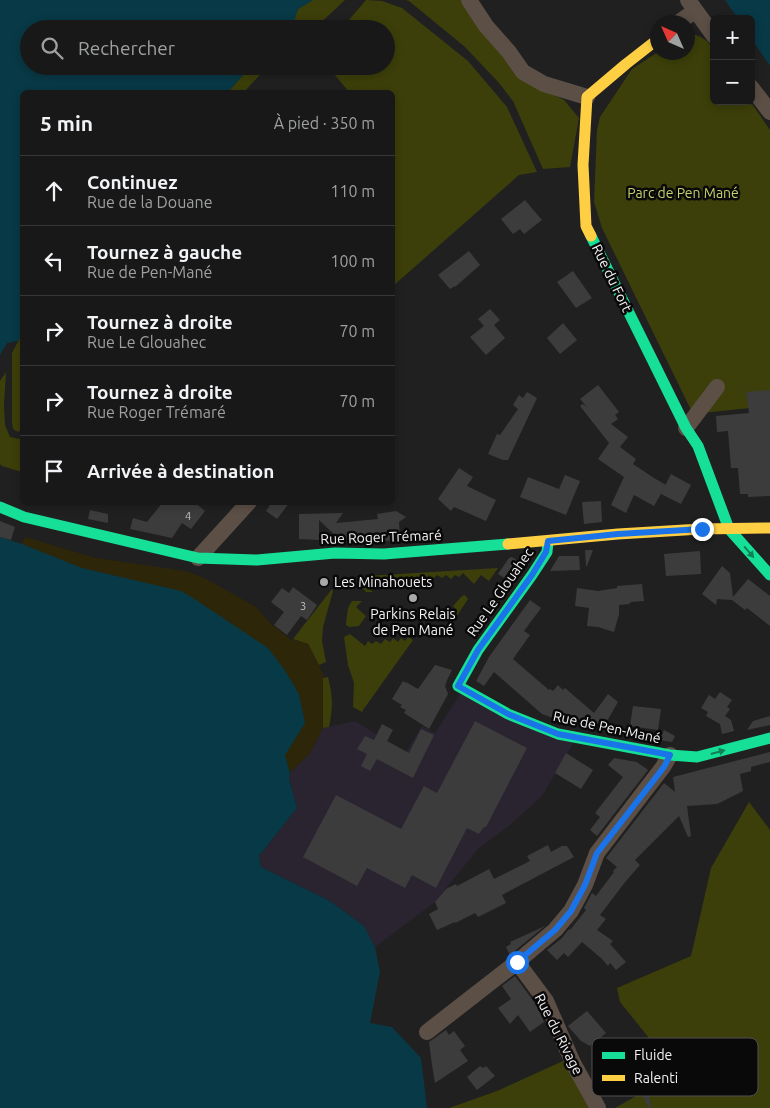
<!DOCTYPE html>
<html lang="fr">
<meta charset="utf-8">
<style>
:root{--surface:#181818;--page:#252525;--text:#f1f3f6;--muted:#9fa0a2;--line:#363737}
body{margin:0;font-family:Ubuntu,sans-serif;background:var(--page);color:var(--text)}
.controls{position:absolute;right:15px;top:15px;display:grid;overflow:hidden;border-radius:8px;box-shadow:0 2px 8px #0003}
.controls button{width:45px;height:45px;display:grid;place-items:center;padding:0;border:0;border-bottom:1px solid var(--line);background:var(--surface);color:var(--text);font:25px sans-serif}
.compass{position:absolute;left:650px;top:15px;width:45px;height:45px;border-radius:50%;background:var(--surface);box-shadow:0 2px 8px #0003;rotate:315deg}
.stop{position:absolute;width:15px;height:15px;margin:-11px;border:4px solid #1a73e8;border-radius:50%;background:#fff}
.stop.end{background:#1a73e8;border-color:#fff;box-shadow:0 1px 5px #0008}
.list{margin:0;padding:0;list-style:none}
h2{display:flex;justify-content:space-between;align-items:center;height:65px;margin:0;padding:0 20px;font-size:21px}
h2 small{font-size:16px;font-weight:400;color:var(--muted)}
.list li{display:grid;grid-template-columns:32px 1fr auto;gap:15px;align-items:center;box-sizing:border-box;height:70px;padding:0 20px;border-top:1px solid var(--line)}
.list b{display:block;font-size:19px;white-space:nowrap}
.list p{margin:0;font-size:16px;white-space:nowrap;color:var(--muted)}
.list em{font-size:16px;font-style:normal;color:var(--muted)}
.icon{flex:none;width:28px;height:28px;fill:none;stroke:currentColor;stroke-width:2;stroke-linecap:round;stroke-linejoin:round}
.map{position:relative;flex:none;width:770px;height:1108px;overflow:hidden}
.search{position:absolute;background:var(--surface);box-shadow:0 2px 8px #0003;left:20px;top:20px;width:375px;height:55px;display:flex;align-items:center;gap:12px;box-sizing:border-box;padding:0 18px;border-radius:28px;color:var(--muted);font-size:19px}
.panel{position:absolute;background:var(--surface);box-shadow:0 2px 8px #0003;left:20px;top:90px;width:375px;height:415px;border-radius:8px}
.map>svg:first-child{display:block}
</style>
<div class="map">
<svg width="770" height="1108" viewBox="0 0 770 1108">
<rect width="100%" height="100%" fill="#202020"/>
<polygon fill="#2a2330" points="461,693 574,742 542,796 510,825 478,849 435,902 375,947 364,926 330,901 261,867 259,856 297,808 289,779 290,773 310,753 323,728 355,721 406,752 422,726 435,733"/>
<g fill="#3c3f09">
<polygon points="313,0 345,0 314,29 287,29 293,22 298,9"/>
<polygon points="366,0 382,1 402,8 468,61 507,107 537,172 519,175 393,286 392,92 349,92 330,69 330,66 386,66 386,29 341,29"/>
<polygon points="406,0 465,0 517,76 564,100 579,118 570,167 543,169 513,101 499,83 465,47 409,1"/>
<path d="M688 34C698 34 709 40 713 50 716 56 714 92 714 101H750L770 130V406L693 414 602 228 594 202 597 130 600 117 632 69 658 52H688Z"/>
<polygon points="251,66 268,66 244,92 228,92"/>
<polygon points="22,334 22,428 18,432 13,429 12,422 12,353"/>
<polygon points="6,372 4,405 5,425 10,437 19,439 22,436 22,472 2,466 0,464 0,381"/>
<polygon points="498,568 489,581 481,575 474,584 463,573 459,577 455,575 451,579 446,575 442,578 437,575 433,579 429,575 425,580 421,576 417,580 412,576 409,580 404,577 400,581 396,578 392,582 388,579 384,583 380,579 374,585 369,581 365,585 373,592 366,592 360,584 366,576"/>
<polygon points="332,589 333,591 323,627 322,641 326,662 319,665 308,644 293,639"/>
<polygon points="465,595 468,599 456,617 449,619 457,610 453,606 462,596"/>
<polygon points="352,601 362,601 356,607 366,616 359,626 349,627 346,625 346,623 348,608"/>
<polygon points="350,634 365,646 368,641 372,644 376,641 381,644 385,639 390,642 393,638 398,642 401,638 405,641 408,637 413,640 363,710 362,712 353,707 354,683 348,665 344,637"/>
<path d="M328 677C333 697 333 707 329 727L323 728V678Z"/>
<polygon points="749,802 770,830 770,1108 615,1108 652,1087 649,1038 620,1002 617,988 691,956 711,868"/>
<polygon points="563,1061 590,1108 449,1108 497,1091"/>
</g>
<polygon fill="#2d2609" points="0,537 22,544 25,537 96,558 186,571 206,579 256,607 270,623 290,639 308,644 323,674 323,728 310,753 290,773 279,737"/>
<g fill="#083946">
<polygon points="0,0 313,0 298,9 294,22 287,29 29,29 29,66 251,66 228,92 22,92 22,334 18,341 7,343 0,355"/>
<polygon points="725,0 770,0 770,66 751,38 751,19 738,19"/>
<polygon points="0,537 22,544 82,568 181,591 193,598 268,648 284,669 299,694 305,723 285,755 290,773 289,779 297,808 259,856 261,867 330,901 364,926 375,947 380,972 370,1023 392,1027 421,1058 427,1108 0,1108"/>
</g>
<g fill="#3c3c3c">
<polygon points="525,200 542,220 524,234 520,229 513,234 501,219"/>
<polygon points="469,251 480,265 455,287 455,286 450,289 438,275"/>
<polygon points="573,271 592,298 576,308 557,282"/>
<polygon points="490,309 500,320 494,325 505,338 486,355 470,337 484,326 478,319"/>
<polygon points="563,323 577,340 560,354 547,338"/>
<polygon points="598,385 619,412 615,415 618,419 611,424 628,437 620,447 636,459 633,464 654,478 666,485 654,506 634,495 626,513 611,505 624,477 598,459 609,443 580,406 583,404 587,407 580,399"/>
<polygon points="770,390 770,496 748,497 748,494 740,494 738,468 731,468 728,431 717,432 716,416 749,413 746,392"/>
<polygon points="527,392 537,398 508,460 503,460 488,454 497,434 500,435 518,409 513,405 519,395 523,398"/>
<polygon points="459,468 473,477 467,486 496,500 486,521 454,507 451,511 438,499"/>
<polygon points="671,474 691,485 681,504 661,494"/>
<polygon points="565,475 580,481 566,515 520,497 528,477 559,489"/>
<polygon points="601,501 602,522 584,524 582,502"/>
<polygon points="163,502 194,502 205,511 191,529 182,523 172,538 130,529 133,518 147,522"/>
<polygon points="272,502 290,502 277,519 266,511"/>
<polygon points="90,510 108,514 108,523 88,519"/>
<polygon points="396,511 406,517 399,522 400,540 384,541 340,540 319,520 319,540 299,539 299,514 343,513 336,523 378,519 377,514"/>
<polygon points="0,521 15,527 11,540 0,537"/>
<polygon points="585,550 593,550 587,566 586,566"/>
<polygon points="700,551 701,574 666,576 664,554"/>
<polygon points="559,556 579,556 580,570 550,571"/>
<polygon points="512,557 523,564 511,582 498,574 509,558"/>
<polygon points="722,566 730,573 733,597 748,579 770,596 770,626 747,608 745,610 732,600 717,599 716,605 702,594"/>
<polygon points="642,584 644,601 631,602 629,604 619,605 619,614 614,632 598,627 587,626 589,608 575,606 577,588 598,591 617,588 617,586"/>
<polygon points="293,587 317,605 307,620 301,616 287,635 274,625 284,612 271,602 282,588 289,593"/>
<polygon points="530,600 541,608 524,631 530,635 513,659 549,690 550,689 553,691 558,685 563,690 565,688 594,713 608,694 618,702 603,728 590,719 585,726 562,721 542,714 494,672 484,686 476,681 489,657"/>
<polygon points="435,665 452,670 447,680 445,686 448,694 429,729 404,713 406,710 400,707 402,705 392,699 403,681 406,683 406,682 418,689"/>
<polygon points="720,692 732,700 727,707 730,709 725,716 731,720 734,731 722,734 720,724 706,716 708,712 701,708 709,695 715,699"/>
<polygon points="633,706 661,709 658,730 630,726"/>
<polygon points="770,716 770,725 747,730 753,721"/>
<polygon points="475,721 527,748 486,827 484,827 479,834 467,828 436,888 412,875 405,888 367,868 357,886 303,857 336,795 401,829 424,786 437,793"/>
<polygon points="382,724 393,730 387,741 409,753 421,729 434,735 413,778 377,759 370,771 361,766 367,754 357,749 365,736 374,740"/>
<polygon points="664,730 675,736 672,742 659,740"/>
<polygon points="770,752 770,762 751,767 751,771 740,774 743,791 717,804 687,806 691,836 688,837 679,816 635,860 640,865 626,881 600,915 606,919 597,930 613,941 610,944 626,962 616,970 610,963 608,966 602,959 582,942 568,957 564,953 557,960 547,950 562,938 569,929 570,930 586,910 584,908 592,893 596,896 614,872 613,871 617,867 606,858 664,783 675,792 673,777"/>
<polygon points="566,753 593,770 581,789 555,773"/>
<polygon points="614,758 637,762 648,770 597,836 590,830 600,817 595,813 623,777 608,765"/>
<polygon points="548,845 551,852 562,846 567,846 574,857 502,895 506,903 478,917 475,913 455,923 455,922 437,930 429,914 438,909 435,902 446,889 456,884 457,886 489,869 494,879 530,861 527,856"/>
<polygon points="545,926 511,954 510,955 506,947 511,944 510,942"/>
<polygon points="515,976 537,1006 544,1022 530,1032 518,1015 510,1024 498,1008 511,999 502,986"/>
<polygon points="587,1011 606,1033 590,1046 581,1041 568,1026"/>
<polygon points="446,1030 449,1035 454,1031 465,1046 460,1050 468,1061 435,1083 432,1065 429,1042"/>
<polygon points="480,1066 483,1068 486,1066 495,1076 477,1090 467,1077"/>
<polygon points="639,1071 646,1074 651,1108 649,1108 631,1076"/>
</g>
<g fill="none" stroke-linecap="round" stroke-linejoin="round">
<g stroke="#5b4f46" stroke-width="16">
<polyline points="469,0 486,26 509,52 523,72 544,84 587,97"/>
<polyline points="688,0 714,36"/>
<polyline points="679,22 695,11"/>
<polyline points="751,87 770,112"/>
<polyline points="686,428 717,387"/>
<polyline points="198,558 249,502"/>
<polyline points="517,962 546,1001 573,1063 598,1108"/>
<polyline points="427,1032 517,962 555,930 571,911 585,885 597,853 663,767 670,755"/>
</g>
<g stroke="#16e098" stroke-width="11">
<polyline points="591,236 686,428 698,446 729,529 770,575"/>
<polyline points="0,507 24,517 198,558 257,560 335,553 384,554 508,544"/>
<polyline points="548,541 547,552 532,575 478,650 458,686 508,714 558,734 670,755 697,757 770,738"/>
</g>
<g stroke="#ffcf43" stroke-width="11">
<polyline points="591,236 586,226 583,165 587,97 626,64 658,39"/>
<polyline points="508,544 618,534 701,529 770,528"/>
</g>
</g>
<defs><path id="oneway-solid" d="M-6-.8H1V-3.2L6.5 0L1 3.2V.8H-6Z" transform="scale(1.25)"/></defs>
<g fill="#117f58">
<use href="#oneway-solid" transform="translate(749 552) rotate(49)"/>
<use href="#oneway-solid" transform="translate(718 752) rotate(-15)"/>
</g>
<g fill="none" stroke-linecap="round" stroke-linejoin="round">
<polyline stroke="#1a73e8" stroke-width="6" points="517,962 555,930 571,911 585,885 597,853 664,767 670,755 558,734 508,714 458,686 478,650 532,575 546,552 548,541 618,534 702,529"/>
</g>
<g fill="#aaa8a9" stroke="#0a090a" stroke-width="2">
<circle cx="324" cy="582" r="5"/>
<circle cx="413" cy="598" r="5"/>
</g>
<g text-anchor="middle" dominant-baseline="central" stroke-width="5" stroke-linejoin="round" paint-order="stroke">
<g font-size="11" fill="#c6c4c5">
<text x="188" y="516">4</text>
<text x="303" y="606">3</text>
</g>
<g font-size="14" fill="#c7d16c" stroke="#0a090a">
<text x="683" y="193">Parc de Pen Mané</text>
</g>
<g font-size="14" fill="#f4f2f3" stroke="#0a090a">
<text transform="translate(612 278) rotate(64)">Rue du Fort</text>
<text transform="translate(381 537) rotate(-2)">Rue Roger Trémaré</text>
<text transform="translate(500 592) rotate(-55)">Rue Le Glouahec</text>
<text transform="translate(607 727) rotate(12)">Rue de Pen-Mané</text>
<text transform="translate(559 1034) rotate(63)">Rue du Rivage</text>
</g>
<g font-size="14" fill="#f4f2f3" stroke="#0a090a" text-anchor="start">
<text x="334" y="582">Les Minahouets</text>
<text x="413" y="614" text-anchor="middle">Parkins Relais<tspan x="413" dy="16">de Pen Mané</tspan></text>
</g>
</g>
<rect x="592" y="1038" width="166" height="58" rx="8" fill="#0a090a" stroke="#504f50" stroke-width="1"/>
<rect x="602" y="1052" width="23" height="7" fill="#16e098"/>
<rect x="602" y="1075" width="23" height="6" fill="#ffcf43"/>
<g font-size="14" fill="#f4f2f3">
<text x="634" y="1060">Fluide</text>
<text x="634" y="1083">Ralenti</text>
</g>
</svg>
<div class="controls">
<button>+</button>
<button>−</button>
</div>
<svg class="compass" viewBox="-18 -18 36 36"><path d="M0-13l5 13h-10z" fill="#e53935"/><path d="M0 13l5-13h-10z" fill="#9fa0a2"/></svg>
<div class="stop" style="left:517px;top:962px"></div>
<div class="stop end" style="left:702px;top:529px"></div>
<div class="search"><svg class="icon" aria-label="search" viewBox="0 0 24 24"><circle cx="10" cy="10" r="6"/><path d="M15 15l6 6"/></svg>Rechercher</div>
<section class="panel">
<h2>5 min<small>À pied · 350 m</small></h2>
<ul class="list">
<li><svg class="icon" aria-label="ahead" viewBox="0 0 24 24"><path d="M12 20V5M6 11l6-6 6 6"/></svg><div><b>Continuez</b><p>Rue de la Douane</p></div><em>110 m</em></li>
<li><svg class="icon" aria-label="left" viewBox="0 0 24 24"><path d="M17 20v-9H6M10 6l-5 5 5 5"/></svg><div><b>Tournez à gauche</b><p>Rue de Pen-Mané</p></div><em>100 m</em></li>
<li><svg class="icon" aria-label="right" viewBox="0 0 24 24"><path d="M7 20v-9h11M14 6l5 5-5 5"/></svg><div><b>Tournez à droite</b><p>Rue Le Glouahec</p></div><em>70 m</em></li>
<li><svg class="icon" aria-label="right" viewBox="0 0 24 24"><path d="M7 20v-9h11M14 6l5 5-5 5"/></svg><div><b>Tournez à droite</b><p>Rue Roger Trémaré</p></div><em>70 m</em></li>
<li><svg class="icon" aria-label="arrive" viewBox="0 0 24 24"><path d="M6 21V4h12l-3 4 3 4H6"/></svg><div><b>Arrivée à destination</b></div></li>
</ul>
</section>
</div>
